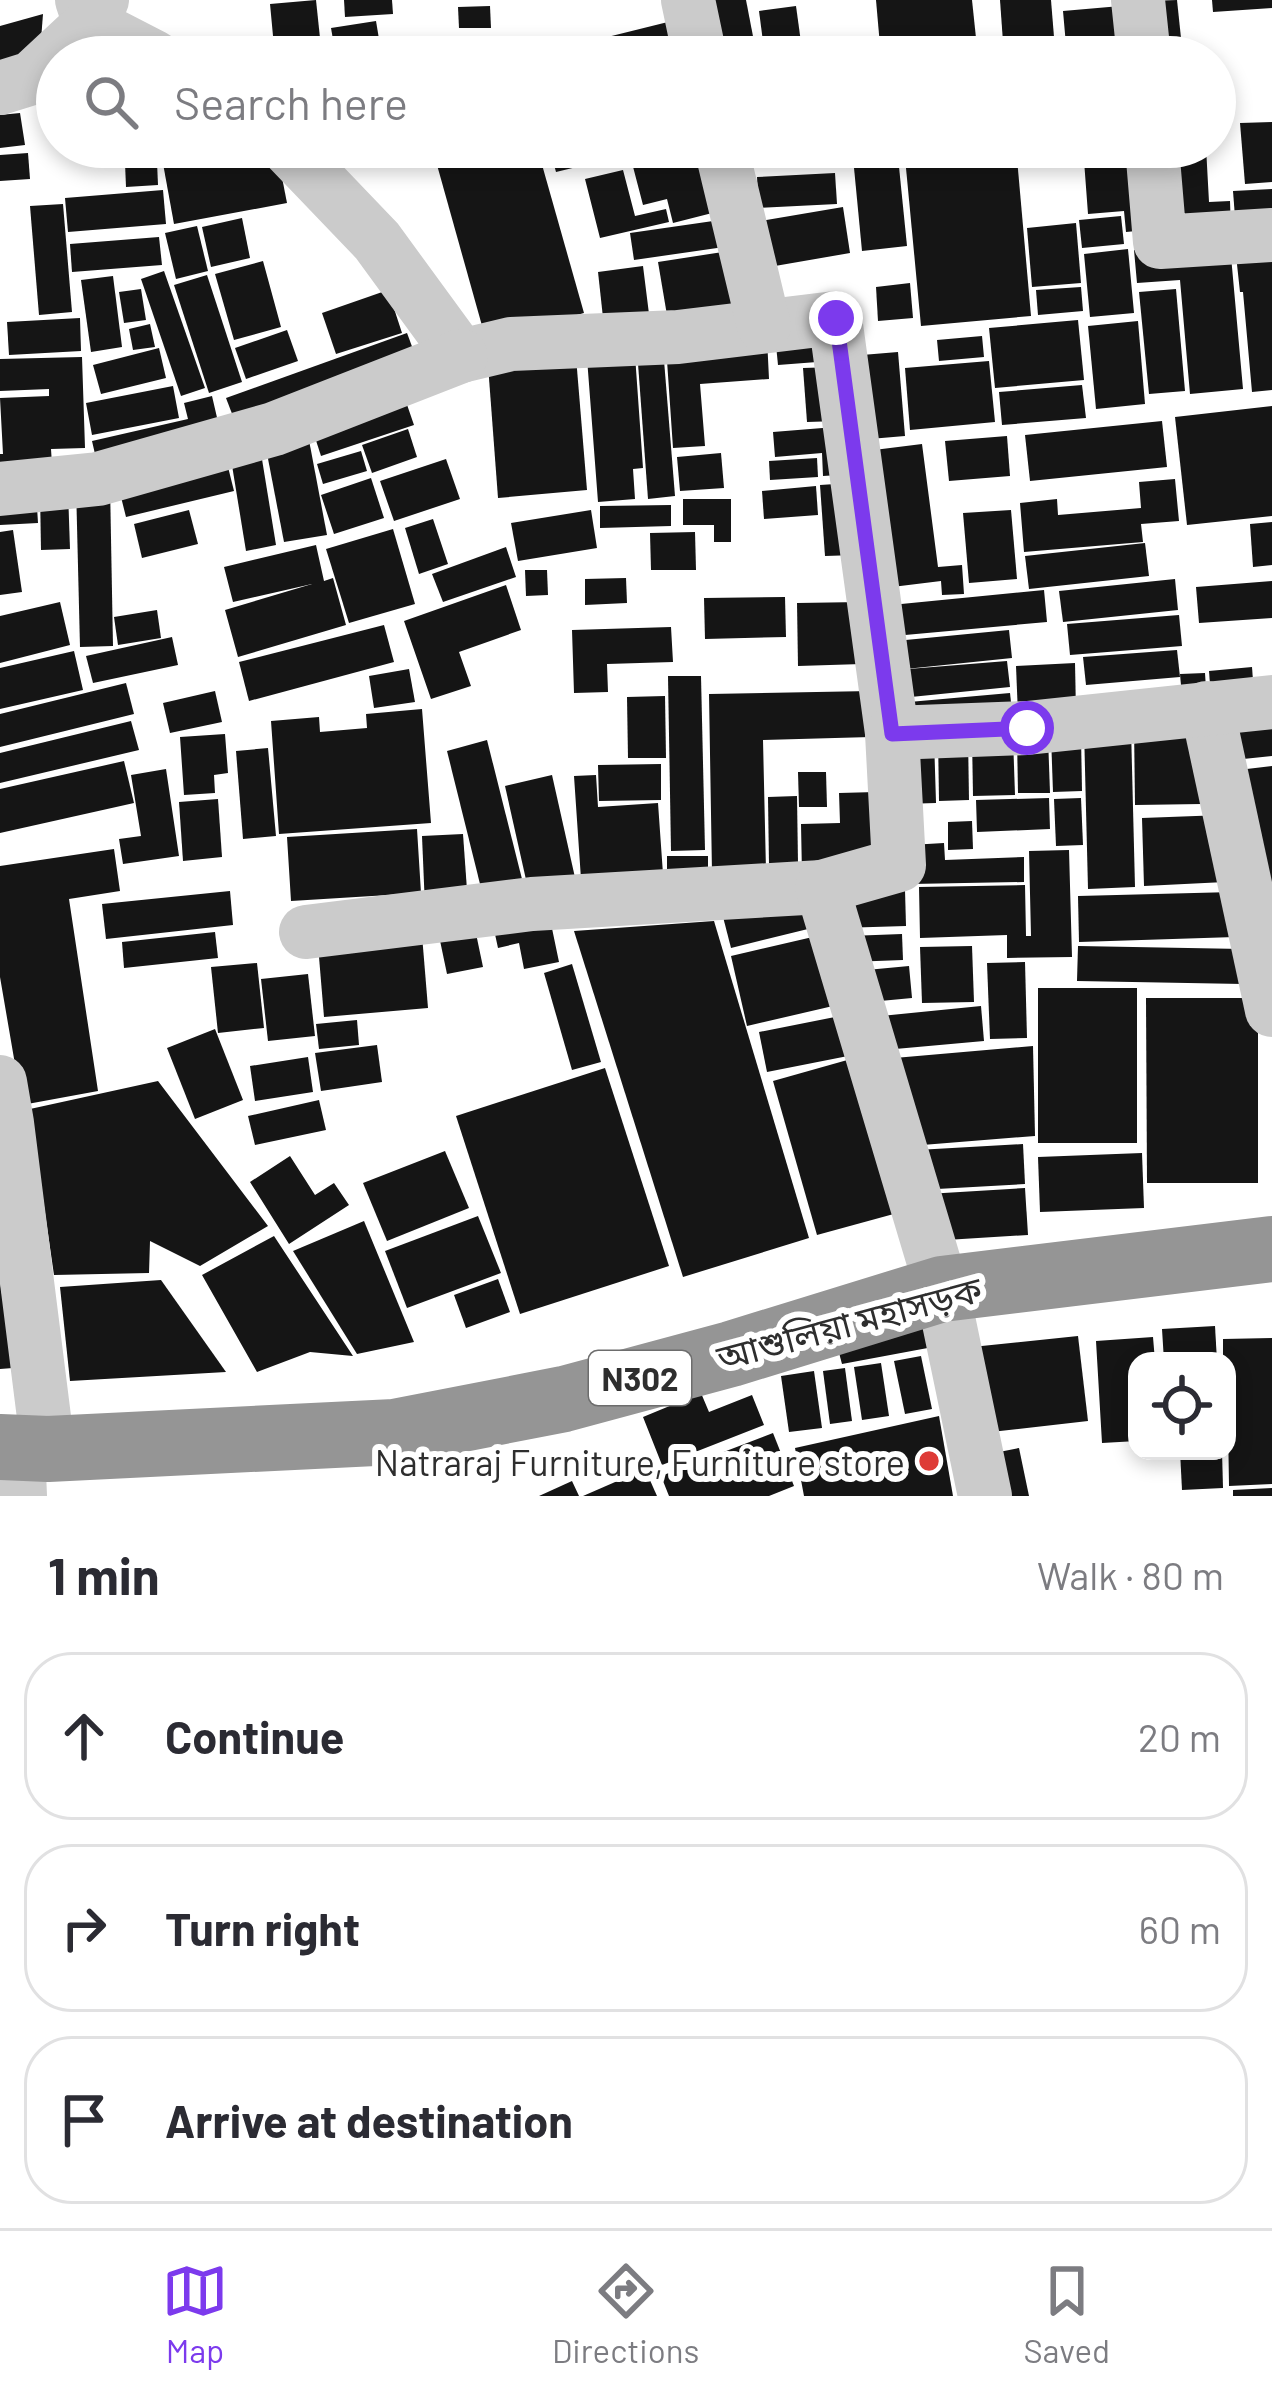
<!DOCTYPE html>
<meta charset="utf-8">
<style>
:root{--surface:#fff;--page:#f2f2f3;--text:#2b2b33;--muted:#7c7c81;--line:#e1e1e2;--accent:#7c3aed}
body{margin:0;font-family:Barlow,"Noto Sans Bengali",sans-serif;background:var(--page);color:var(--text)}
.controls{position:absolute;right:36px;bottom:36px;display:grid;overflow:hidden;border-radius:24px;box-shadow:0 6px 18px #0003}
.controls button{width:108px;height:108px;display:grid;place-items:center;padding:0;border:0;border-bottom:3px solid var(--line);background:var(--surface);color:var(--text);font:60px sans-serif}
.stop{position:absolute;width:36px;height:36px;margin:-27px;border:9px solid #7c3aed;border-radius:50%;background:#fff}
.stop.end{background:#7c3aed;border-color:#fff;box-shadow:0 3px 12px #0008}
.list{margin:0;padding:0;list-style:none}
h2{display:flex;justify-content:space-between;align-items:center;height:156px;margin:0;padding:0 48px;font-size:51px}
h2 small{font-size:39px;font-weight:400;color:var(--muted)}
.list li{display:grid;grid-template-columns:78px 1fr auto;gap:36px;align-items:center;box-sizing:border-box;height:168px;margin:0 24px 24px;padding:0 24px;border:3px solid var(--line);border-radius:48px}
.list b{display:block;font-size:45px;white-space:nowrap}
.list em{font-size:39px;font-style:normal;color:var(--muted)}
.icon{flex:none;width:66px;height:66px;fill:none;stroke:currentColor;stroke-width:2;stroke-linecap:round;stroke-linejoin:round}
.map{position:relative;flex:none;width:1272px;height:1496px;overflow:hidden}
.search{position:absolute;background:var(--surface);box-shadow:0 6px 18px #0003;left:36px;right:36px;top:36px;height:132px;display:flex;align-items:center;gap:30px;box-sizing:border-box;padding:0 42px;border-radius:66px;color:var(--muted);font-size:45px}
.sheet{height:732px;background:var(--surface)}
nav{display:flex;justify-content:space-around;align-items:center;box-sizing:border-box;height:168px;border-top:3px solid var(--line);background:var(--surface);font-size:33px;color:var(--muted)}
nav a{display:grid;justify-items:center;gap:6px}
nav .on{color:var(--accent)}
.map>svg:first-child{display:block}
</style>
<div class="map">
<svg width="1272" height="1496" viewBox="0 0 1272 1496">
<rect width="100%" height="100%" fill="#fff"/>
<g fill="#151515">
<polygon points="316,0 322,57 275,57 270,4"/>
<polygon points="344,0 392,0 393,14 345,17"/>
<polygon points="696,0 746,0 757,57 707,57"/>
<polygon points="876,0 972,0 978,57 881,57"/>
<polygon points="1000,0 1051,0 1054,37 1003,42"/>
<polygon points="1177,0 1183,57 1155,57 1149,1"/>
<polygon points="1212,0 1272,0 1272,8 1213,12"/>
<polygon points="1132,5 1136,57 991,57 990,52 1066,45 1063,11"/>
<polygon points="490,6 491,28 459,28 458,7"/>
<polygon points="796,6 803,57 765,57 759,11"/>
<polygon points="43,14 40,53 0,69 0,26"/>
<polygon points="680,19 689,57 535,57 535,55"/>
<polygon points="376,21 382,57 336,57 331,28"/>
<polygon points="57,92 57,122 41,123 39,93"/>
<polygon points="20,113 25,145 0,148 0,115"/>
<polygon points="1272,122 1272,182 1245,184 1240,123"/>
<polygon points="160,147 267,147 277,152 287,203 174,224"/>
<polygon points="432,147 537,147 584,313 486,340"/>
<polygon points="549,147 650,147 651,149 556,172"/>
<polygon points="681,147 708,147 724,210 673,223 667,199 643,205 631,159"/>
<polygon points="726,147 840,147 840,166 729,164"/>
<polygon points="852,147 897,147 907,246 862,251"/>
<polygon points="904,147 1016,147 1031,316 921,326"/>
<polygon points="1083,147 1149,147 1157,229 1126,232 1124,211 1088,214"/>
<polygon points="1160,147 1206,147 1209,202 1230,201 1231,231 1164,235"/>
<polygon points="28,153 30,179 0,181 0,155"/>
<polygon points="157,162 158,185 126,187 125,163"/>
<polygon points="623,170 635,216 666,209 669,222 600,238 585,179"/>
<polygon points="835,173 837,204 759,208 757,177"/>
<polygon points="1272,189 1272,228 1236,230 1233,191"/>
<polygon points="163,190 166,224 68,232 65,198"/>
<polygon points="63,204 72,312 39,315 30,206"/>
<polygon points="843,207 850,253 752,270 743,224"/>
<polygon points="1121,216 1124,244 1082,248 1079,220"/>
<polygon points="242,218 250,258 211,267 202,227"/>
<polygon points="727,219 731,246 634,260 630,233"/>
<polygon points="1076,223 1081,283 1032,287 1027,228"/>
<polygon points="197,226 208,271 176,279 165,233"/>
<polygon points="159,237 162,265 72,272 70,244"/>
<polygon points="1272,243 1272,390 1252,392 1243,292 1240,292 1235,246"/>
<polygon points="1230,245 1243,389 1190,394 1180,280 1137,283 1134,250"/>
<polygon points="742,249 752,320 670,333 658,262"/>
<polygon points="1128,249 1134,313 1090,317 1084,254"/>
<polygon points="263,261 281,327 234,340 215,274"/>
<polygon points="643,266 651,330 605,336 598,272"/>
<polygon points="164,271 205,388 181,396 141,279"/>
<polygon points="207,275 242,382 209,393 174,285"/>
<polygon points="113,276 122,347 91,352 81,280"/>
<polygon points="910,283 913,318 878,321 876,287"/>
<polygon points="1081,287 1083,311 1038,315 1036,290"/>
<polygon points="141,289 146,320 124,323 119,292"/>
<polygon points="1176,289 1185,391 1149,394 1139,292"/>
<polygon points="388,290 402,333 336,354 322,313"/>
<polygon points="80,318 81,351 9,355 7,322"/>
<polygon points="1078,320 1084,380 995,388 989,328"/>
<polygon points="1138,321 1145,404 1096,409 1088,326"/>
<polygon points="150,324 155,347 133,350 129,329"/>
<polygon points="287,330 298,361 246,379 235,348"/>
<polygon points="828,330 830,361 778,365 775,335"/>
<polygon points="407,333 420,368 239,432 226,398"/>
<polygon points="982,336 984,357 939,361 937,340"/>
<polygon points="767,338 769,379 700,384 705,446 673,448 666,346"/>
<polygon points="159,348 166,378 101,394 93,365"/>
<polygon points="663,348 675,496 648,499 637,350"/>
<polygon points="898,352 905,436 858,440 850,356"/>
<polygon points="635,355 643,468 633,469 635,499 598,502 587,358"/>
<polygon points="82,357 85,448 51,449 53,480 0,483 0,454 3,454 0,398 49,396 49,389 0,391 0,359"/>
<polygon points="576,357 587,490 498,498 488,365"/>
<polygon points="989,361 995,422 910,430 905,368"/>
<polygon points="834,367 838,421 807,422 803,368"/>
<polygon points="1082,385 1086,418 1002,425 999,392"/>
<polygon points="173,386 179,418 92,435 86,403"/>
<polygon points="212,396 222,439 98,467 92,441 188,419 184,403"/>
<polygon points="404,396 414,425 321,456 312,428"/>
<polygon points="1272,406 1272,516 1187,525 1175,417"/>
<polygon points="1162,421 1167,467 1030,481 1025,435"/>
<polygon points="835,427 839,475 823,476 822,453 775,457 773,432"/>
<polygon points="408,429 417,457 372,473 362,445"/>
<polygon points="308,435 327,535 284,542 265,443"/>
<polygon points="1007,436 1010,476 949,481 945,441"/>
<polygon points="922,444 938,567 962,565 964,594 942,595 941,581 884,588 866,451"/>
<polygon points="260,447 276,545 246,551 230,453"/>
<polygon points="224,451 234,491 126,517 116,477"/>
<polygon points="361,451 367,471 323,484 317,464"/>
<polygon points="721,453 724,488 680,491 677,457"/>
<polygon points="817,458 818,477 770,480 769,461"/>
<polygon points="446,459 460,499 394,521 380,481"/>
<polygon points="371,478 384,518 334,534 321,495"/>
<polygon points="1175,479 1179,521 1141,524 1143,542 1024,552 1020,503 1057,499 1058,515 1141,508 1139,482"/>
<polygon points="851,483 856,555 825,556 820,485"/>
<polygon points="110,484 113,646 80,647 76,485"/>
<polygon points="816,486 818,515 764,519 762,491"/>
<polygon points="40,491 68,491 70,549 41,550"/>
<polygon points="36,492 38,523 0,525 0,494"/>
<polygon points="683,499 731,499 731,542 714,542 714,525 683,525"/>
<polygon points="671,505 671,526 600,528 600,506"/>
<polygon points="189,510 198,544 142,558 134,524"/>
<polygon points="591,510 597,548 518,561 511,523"/>
<polygon points="1011,510 1017,579 969,583 963,513"/>
<polygon points="433,519 448,564 419,574 405,528"/>
<polygon points="1272,522 1272,565 1253,567 1250,524"/>
<polygon points="393,529 415,604 349,623 326,549"/>
<polygon points="13,530 22,592 0,595 0,532"/>
<polygon points="695,532 696,570 651,570 650,533"/>
<polygon points="1145,543 1149,576 1029,589 1025,556"/>
<polygon points="316,545 324,581 333,578 346,625 238,657 225,610 312,584 233,602 224,567"/>
<polygon points="506,547 516,577 443,602 432,574"/>
<polygon points="525,570 547,570 548,595 526,596"/>
<polygon points="626,578 627,603 585,605 585,579"/>
<polygon points="1175,579 1178,610 1063,622 1059,591"/>
<polygon points="1272,581 1272,618 1199,623 1196,587"/>
<polygon points="506,585 521,630 459,652 471,686 431,699 404,621"/>
<polygon points="1044,590 1047,622 883,637 881,606"/>
<polygon points="785,597 786,637 705,639 704,598"/>
<polygon points="60,602 70,645 0,663 0,616"/>
<polygon points="861,602 862,664 798,666 797,603"/>
<polygon points="157,610 161,638 118,645 114,617"/>
<polygon points="1179,615 1182,646 1070,655 1067,624"/>
<polygon points="384,625 394,662 249,701 239,662"/>
<polygon points="671,627 673,662 607,664 608,692 574,693 572,630"/>
<polygon points="1009,630 1012,658 896,670 1007,661 1010,687 891,699 885,642"/>
<polygon points="172,637 178,665 93,683 86,656"/>
<polygon points="1177,650 1180,677 1086,685 1083,657"/>
<polygon points="74,651 83,690 0,709 0,668"/>
<polygon points="1075,663 1076,712 1018,715 1016,666"/>
<polygon points="1252,667 1254,694 1211,698 1209,671"/>
<polygon points="409,669 415,702 374,708 369,676"/>
<polygon points="1205,673 1207,706 1183,708 1180,674"/>
<polygon points="668,676 701,676 705,850 671,851"/>
<polygon points="126,683 134,714 0,747 0,714"/>
<polygon points="215,691 222,722 170,733 163,703"/>
<polygon points="871,691 871,737 763,740 766,871 712,873 709,694"/>
<polygon points="1010,693 1013,720 898,703"/>
<polygon points="665,696 666,758 628,758 627,697"/>
<polygon points="1272,708 1272,756 1224,761 1219,713"/>
<polygon points="422,709 431,823 279,834 271,721 319,717 320,732 367,728 366,714"/>
<polygon points="131,721 139,750 0,783 0,753"/>
<polygon points="1200,723 1202,804 1135,805 1134,724"/>
<polygon points="1131,728 1135,887 1088,889 1084,729"/>
<polygon points="225,734 228,773 214,775 215,793 184,795 180,737"/>
<polygon points="1051,736 1081,736 1082,791 1053,792"/>
<polygon points="938,737 968,737 969,800 939,801"/>
<polygon points="972,737 1013,737 1015,795 973,796"/>
<polygon points="1017,737 1048,737 1050,793 1018,793"/>
<polygon points="934,739 936,803 903,804 901,740"/>
<polygon points="487,740 524,887 483,896 447,751"/>
<polygon points="268,748 276,836 243,839 236,751"/>
<polygon points="124,761 134,803 0,833 0,789"/>
<polygon points="661,764 661,800 599,801 598,765"/>
<polygon points="1272,766 1272,963 1230,771"/>
<polygon points="166,769 179,856 123,864 119,839 141,836 131,775"/>
<polygon points="798,772 826,772 827,807 799,807"/>
<polygon points="552,775 576,882 529,893 505,786"/>
<polygon points="596,775 598,807 658,803 663,874 581,879 574,776"/>
<polygon points="876,792 878,854 802,875 801,824 840,823 839,793"/>
<polygon points="797,796 798,864 769,865 768,797"/>
<polygon points="1049,798 1050,829 977,832 976,800"/>
<polygon points="1081,798 1083,845 1056,846 1054,799"/>
<polygon points="218,799 222,857 183,861 179,802"/>
<polygon points="1223,815 1225,882 1144,886 1142,818"/>
<polygon points="972,821 973,849 948,850 948,822"/>
<polygon points="417,829 421,893 291,901 287,837"/>
<polygon points="463,834 468,904 425,907 422,836"/>
<polygon points="944,843 945,860 1024,857 1024,882 911,884 910,845"/>
<polygon points="114,849 120,891 69,899 98,1091 22,1105 0,977 0,866"/>
<polygon points="1069,850 1072,957 1007,958 1007,935 920,938 919,887 1025,885 1026,936 1031,936 1029,851"/>
<rect x="667" y="856" width="41" height="29"/>
<polygon points="802,889 812,928 731,948 721,909"/>
<polygon points="905,890 906,926 840,928 840,892"/>
<polygon points="230,891 233,925 106,939 102,904"/>
<polygon points="1233,892 1235,937 1079,942 1078,896"/>
<polygon points="549,914 559,962 524,969 519,943 498,948 493,925"/>
<polygon points="714,921 809,1238 683,1277 574,931"/>
<polygon points="474,924 483,967 447,974 438,931"/>
<polygon points="215,932 218,958 124,968 122,942"/>
<polygon points="902,934 903,960 850,962 849,936"/>
<polygon points="422,935 428,1008 324,1017 318,945"/>
<polygon points="817,936 833,1006 747,1026 731,956"/>
<polygon points="972,946 974,1002 922,1003 920,947"/>
<polygon points="1078,946 1243,949 1243,984 1077,981"/>
<polygon points="1025,962 1027,1038 990,1039 987,963"/>
<polygon points="257,963 264,1028 218,1033 211,967"/>
<polygon points="572,964 601,1062 572,1070 544,973"/>
<polygon points="909,966 912,998 859,1003 856,971"/>
<polygon points="308,974 315,1036 268,1041 261,979"/>
<rect x="1038" y="988" width="99" height="155"/>
<polygon points="1146,998 1258,998 1258,1183 1147,1183"/>
<polygon points="981,1006 984,1041 873,1051 871,1017"/>
<polygon points="845,1015 853,1055 767,1072 759,1032"/>
<polygon points="357,1020 359,1045 319,1049 316,1024"/>
<polygon points="215,1029 243,1100 195,1119 167,1048"/>
<polygon points="377,1045 382,1082 321,1091 315,1053"/>
<polygon points="1033,1046 1035,1136 910,1146 883,1059"/>
<polygon points="308,1057 313,1092 255,1101 250,1066"/>
<polygon points="858,1057 901,1212 817,1235 773,1081"/>
<polygon points="605,1068 669,1266 520,1314 456,1116"/>
<polygon points="158,1081 268,1226 200,1266 150,1241 149,1273 54,1275 30,1109"/>
<polygon points="319,1100 326,1130 255,1145 248,1116"/>
<polygon points="1023,1144 1025,1184 919,1190 917,1150"/>
<polygon points="445,1151 469,1208 387,1241 363,1183"/>
<polygon points="1142,1153 1144,1208 1040,1212 1038,1157"/>
<polygon points="290,1156 315,1195 334,1183 349,1205 289,1244 250,1182"/>
<polygon points="1025,1188 1028,1235 930,1241 927,1194"/>
<polygon points="478,1216 501,1273 407,1308 385,1251"/>
<polygon points="364,1221 414,1342 357,1354 293,1251"/>
<polygon points="274,1236 353,1356 310,1352 257,1372 202,1275"/>
<polygon points="498,1279 510,1312 466,1328 454,1295"/>
<polygon points="161,1280 226,1372 70,1381 60,1287"/>
<polygon points="0,1281 13,1368 0,1369"/>
<polygon points="926,1305 933,1347 842,1364 838,1349"/>
<polygon points="1215,1326 1217,1361 1164,1361 1162,1329"/>
<polygon points="1078,1336 1088,1421 982,1433 972,1347"/>
<polygon points="1153,1337 1155,1361 1137,1361 1137,1441 1102,1443 1096,1341"/>
<polygon points="1272,1338 1272,1484 1229,1486 1227,1361 1223,1361 1223,1339"/>
<polygon points="921,1356 932,1409 905,1414 894,1361"/>
<polygon points="881,1363 889,1416 862,1420 854,1367"/>
<polygon points="845,1368 852,1421 830,1424 823,1371"/>
<polygon points="814,1371 822,1428 789,1432 781,1376"/>
<polygon points="701,1393 709,1412 752,1395 764,1425 662,1465 643,1417"/>
<polygon points="939,1416 953,1496 804,1496 795,1448"/>
<polygon points="773,1433 794,1486 769,1496 669,1496 661,1476"/>
<polygon points="1019,1448 1029,1496 992,1496 984,1455"/>
<polygon points="1180,1451 1222,1451 1223,1488 1182,1490"/>
<polygon points="645,1469 657,1496 583,1496"/>
<polygon points="572,1481 579,1496 539,1496"/>
<polygon points="1272,1488 1272,1496 1233,1496 1233,1490"/>
</g>
<g fill="none" stroke-linecap="round" stroke-linejoin="round">
<g stroke="#cbcbcb" stroke-width="54">
<polyline points="82,0 90,24 154,57"/>
<polyline points="688,0 700,57"/>
<polyline points="1138,0 1144,57"/>
<polyline points="0,88 32,78 90,24 102,0"/>
<polyline points="287,147 377,241 461,356 511,344 678,337 835,318 892,733"/>
<polyline points="721,147 764,326"/>
<polyline points="1152,147 1160,242 1272,235"/>
<polyline points="0,489 98,479 274,429 461,356"/>
<polyline points="1207,708 1272,1010"/>
<polyline points="306,932 532,904 822,887"/>
<polyline points="0,1082 7,1123 48,1449"/>
<polyline points="18,1448 20,1496"/>
<polyline points="985,1496 942,1289 822,887 899,865 892,733 1027,728 1272,702"/>
</g>
<polyline stroke="#959595" stroke-width="66" points="0,1447 48,1449 395,1432 564,1399 731,1354 942,1289 1272,1249"/>
</g>
<g fill="none" stroke-linecap="round" stroke-linejoin="round">
<polyline stroke="#7c3aed" stroke-width="15" points="836,318 892,734 1027,728"/>
</g>
<circle fill="#de3b37" stroke="#fff" stroke-width="4.5" cx="929" cy="1461" r="12"/>
<g text-anchor="middle" dominant-baseline="central" stroke-width="12" stroke-linejoin="round" paint-order="stroke">
<rect fill="#fff" stroke="#6d6d6d" stroke-width="3" x="589" y="1351" width="102" height="54" rx="9"/>
<g font-size="33" font-weight="bold" fill="#2e2e2e">
<text x="640" y="1378">N302</text>
</g>
<g font-size="36" fill="#2e2e2e" stroke="#fff">
<text transform="translate(849 1322) rotate(-15)">আশুলিয়া মহাসড়ক</text>
</g>
<g font-size="36" fill="#2e2e2e" stroke="#fff" text-anchor="end">
<text x="905" y="1461">Natraraj Furniture, Furniture store</text>
</g>
</g>
</svg>
<div class="controls">
<button><svg class="icon" aria-label="locate" viewBox="0 0 24 24"><circle cx="12" cy="12" r="6"/><path d="M12 2v4M12 18v4M2 12h4M18 12h4"/></svg></button>
</div>
<div class="stop" style="left:1027px;top:728px"></div>
<div class="stop end" style="left:836px;top:318px"></div>
<div class="search"><svg class="icon" aria-label="search" viewBox="0 0 24 24"><circle cx="10" cy="10" r="6"/><path d="M15 15l6 6"/></svg>Search here</div>
</div>
<section class="sheet">
<h2>1 min<small>Walk · 80 m</small></h2>
<ul class="list">
<li><svg class="icon" aria-label="ahead" viewBox="0 0 24 24"><path d="M12 20V5M6 11l6-6 6 6"/></svg><div><b>Continue</b></div><em>20 m</em></li>
<li><svg class="icon" aria-label="right" viewBox="0 0 24 24"><path d="M7 20v-9h11M14 6l5 5-5 5"/></svg><div><b>Turn right</b></div><em>60 m</em></li>
<li><svg class="icon" aria-label="arrive" viewBox="0 0 24 24"><path d="M6 21V4h12l-3 4 3 4H6"/></svg><div><b>Arrive at destination</b></div></li>
</ul>
</section>
<nav>
<a class="on"><svg class="icon" aria-label="map" viewBox="0 0 24 24"><path d="M3 6l6-2 6 2 6-2v14l-6 2-6-2-6 2zM9 4v14M15 6v14"/></svg>Map</a>
<a><svg class="icon" aria-label="directions" viewBox="0 0 24 24"><path d="M12 3l9 9-9 9-9-9zM9 14v-3h6M13 9l2 2-2 2"/></svg>Directions</a>
<a><svg class="icon" aria-label="saved" viewBox="0 0 24 24"><path d="M7 4h10v16l-5-4-5 4z"/></svg>Saved</a>
</nav>
